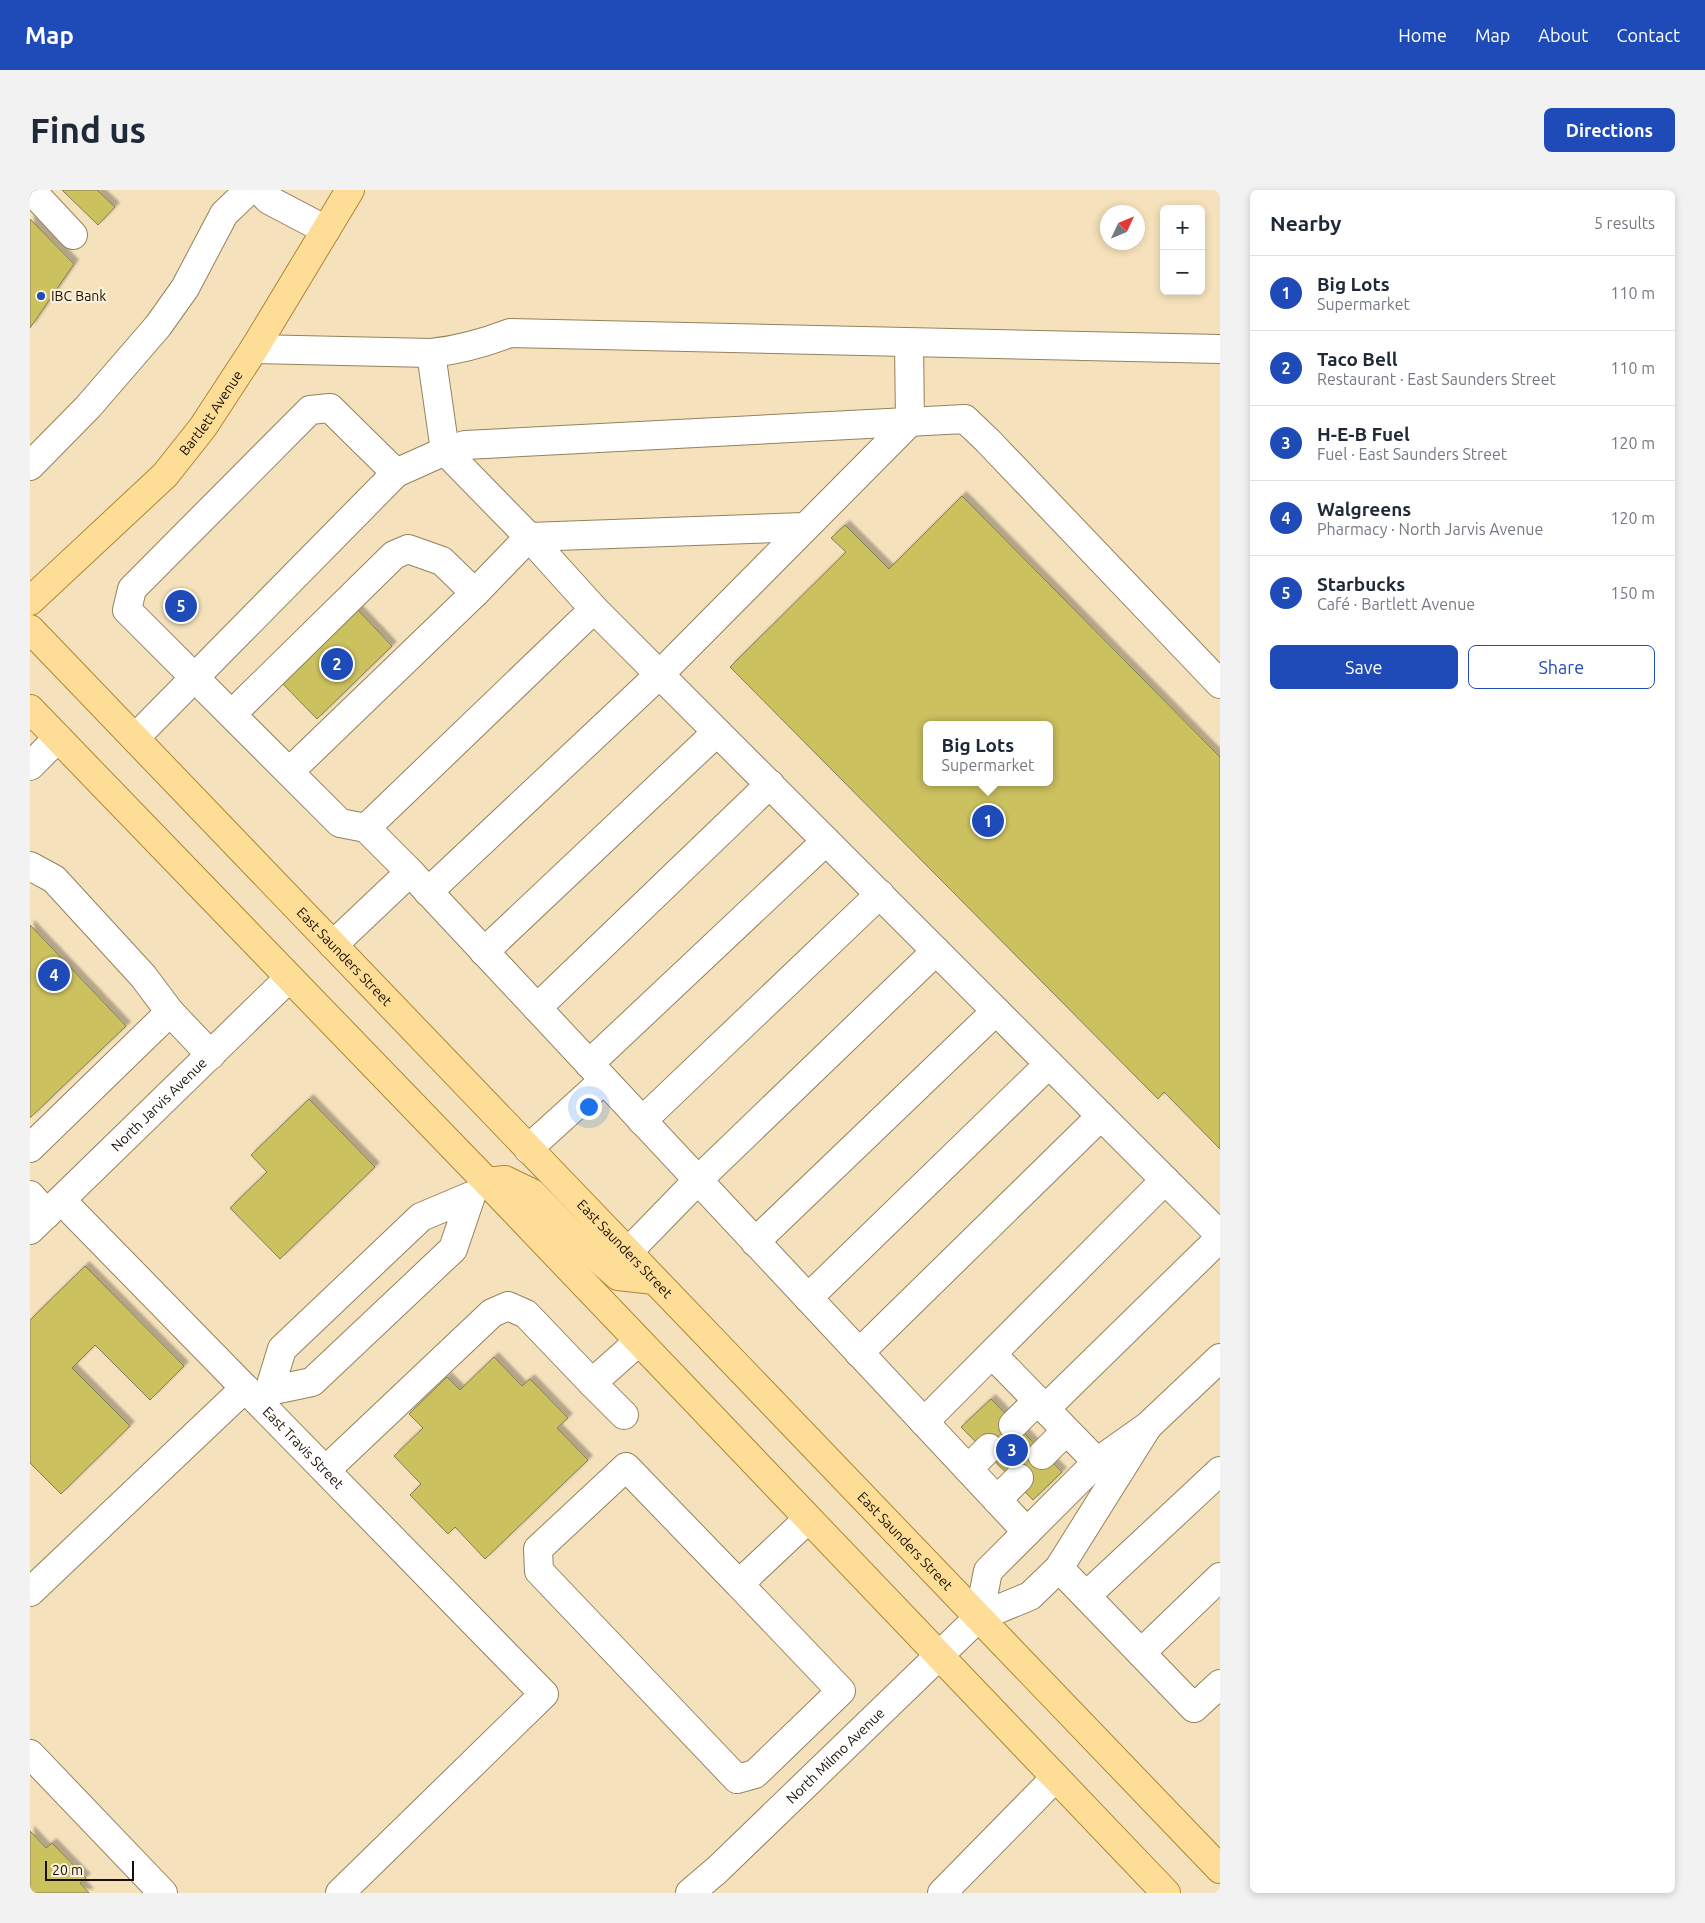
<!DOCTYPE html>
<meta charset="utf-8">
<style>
:root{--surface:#fff;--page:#f2f2f3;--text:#1f2937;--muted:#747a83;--line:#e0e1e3;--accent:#1f4bb9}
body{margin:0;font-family:Ubuntu,sans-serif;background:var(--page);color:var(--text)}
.controls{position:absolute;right:15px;top:15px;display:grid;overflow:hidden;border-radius:8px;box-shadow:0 2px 8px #0003}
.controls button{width:45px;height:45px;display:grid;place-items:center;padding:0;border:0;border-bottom:1px solid var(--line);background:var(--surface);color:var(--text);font:25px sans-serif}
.compass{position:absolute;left:1070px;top:15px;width:45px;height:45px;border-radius:50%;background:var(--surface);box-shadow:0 2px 8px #0003;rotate:46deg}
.scale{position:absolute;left:15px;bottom:12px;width:89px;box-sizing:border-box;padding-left:5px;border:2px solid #171004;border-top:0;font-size:14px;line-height:18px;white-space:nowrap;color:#171004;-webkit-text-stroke:4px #fcf0d9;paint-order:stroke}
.you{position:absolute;left:558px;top:916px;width:18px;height:18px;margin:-12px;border:4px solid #fff;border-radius:50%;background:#1a73e8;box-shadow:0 0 0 8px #1a73e833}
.badge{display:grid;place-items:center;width:32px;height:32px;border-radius:50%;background:var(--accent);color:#fff;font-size:16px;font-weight:700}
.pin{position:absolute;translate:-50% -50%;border:2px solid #fff;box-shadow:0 1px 5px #0006}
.popup{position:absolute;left:893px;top:531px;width:130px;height:65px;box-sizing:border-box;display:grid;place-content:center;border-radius:8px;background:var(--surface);filter:drop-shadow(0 1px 4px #0005);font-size:16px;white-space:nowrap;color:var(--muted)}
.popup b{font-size:19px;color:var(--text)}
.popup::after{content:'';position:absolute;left:50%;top:100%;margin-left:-10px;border:10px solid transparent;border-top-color:var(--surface)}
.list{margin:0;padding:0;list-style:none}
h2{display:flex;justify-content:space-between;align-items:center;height:65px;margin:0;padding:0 20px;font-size:21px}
h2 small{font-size:16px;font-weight:400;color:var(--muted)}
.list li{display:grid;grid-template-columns:32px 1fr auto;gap:15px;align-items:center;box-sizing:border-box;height:75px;padding:0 20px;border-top:1px solid var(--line)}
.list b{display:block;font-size:19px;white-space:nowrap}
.list p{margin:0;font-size:16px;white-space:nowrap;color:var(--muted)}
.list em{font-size:16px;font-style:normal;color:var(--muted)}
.actions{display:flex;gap:10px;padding:15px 20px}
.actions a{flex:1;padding:11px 0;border:1px solid var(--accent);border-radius:8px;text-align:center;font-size:18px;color:var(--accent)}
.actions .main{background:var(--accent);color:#fff}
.map{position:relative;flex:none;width:1190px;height:1703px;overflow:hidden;border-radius:8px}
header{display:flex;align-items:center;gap:30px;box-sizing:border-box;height:70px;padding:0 25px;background:var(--accent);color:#fff}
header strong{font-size:24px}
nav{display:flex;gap:28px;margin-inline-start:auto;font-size:18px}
.intro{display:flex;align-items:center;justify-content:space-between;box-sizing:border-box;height:120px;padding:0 30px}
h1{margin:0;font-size:35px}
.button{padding:12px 22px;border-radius:8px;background:var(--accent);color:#fff;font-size:18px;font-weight:700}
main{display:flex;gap:30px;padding:0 30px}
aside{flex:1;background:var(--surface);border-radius:8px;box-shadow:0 2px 8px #0003}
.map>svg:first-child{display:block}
</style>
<header>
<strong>Map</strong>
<nav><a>Home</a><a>Map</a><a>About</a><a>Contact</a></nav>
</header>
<div class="intro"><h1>Find us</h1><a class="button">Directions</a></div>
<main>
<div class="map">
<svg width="1190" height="1703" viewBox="0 0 1190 1703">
<defs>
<filter id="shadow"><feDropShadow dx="4.5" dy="-4.5" stdDeviation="1" flood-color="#0004"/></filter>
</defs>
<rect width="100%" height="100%" fill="#f5e1bb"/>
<g fill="#cbc15f" stroke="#817e57" fill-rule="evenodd" filter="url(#shadow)">
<polygon points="32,0 67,0 85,17 68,35"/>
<polygon points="0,29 44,74 0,138"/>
<path d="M932 306 1190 567V959L1134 902 1128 909 700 477 816 362 801 348 815 335 859 379ZM897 535H1019V592H897Z"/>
<polygon points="327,419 362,456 287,529 252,493"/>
<polygon points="0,735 96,836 0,928"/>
<polygon points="279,909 345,977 250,1069 200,1018 237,982 221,965"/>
<polygon points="55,1076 154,1176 120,1210 65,1155 42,1178 100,1236 31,1304 0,1273 0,1130"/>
<polygon points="464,1167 492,1196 500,1189 538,1228 527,1238 558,1270 455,1369 425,1337 418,1344 380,1305 391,1294 364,1266 393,1238 379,1224 417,1187 430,1200"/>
<polygon points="961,1209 1032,1282 1003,1310 931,1237"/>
<polygon points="0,1641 16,1658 22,1653 56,1688 50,1693 59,1703 0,1703"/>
</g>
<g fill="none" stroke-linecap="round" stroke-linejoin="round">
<defs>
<g id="minor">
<polyline points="1,0 43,45"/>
<polyline points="229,0 239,10 296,40"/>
<path d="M224 159 401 163C429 160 454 153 480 143L1190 159"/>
<polyline points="0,276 58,217 128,136 155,98 194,24 219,0"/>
<polyline points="564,419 1190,1045"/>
<polyline points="202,524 364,365 378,359 412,371 445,403"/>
<polyline points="105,548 366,283 415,261 401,163"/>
<polyline points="0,576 28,548"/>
<polyline points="260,581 445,403 499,347 774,337"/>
<polyline points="336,638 310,633 97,420 102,399 280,220 300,218 366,283"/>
<polyline points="0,676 24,689 113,786 140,822 181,865"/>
<polyline points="380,682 997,1342"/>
<polyline points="398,702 630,484 880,232 879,153"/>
<polyline points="303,755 380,682 336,638 564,419 499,347 415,261 435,255 935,229 958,251 1190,494"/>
<polyline points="454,762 687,542"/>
<polyline points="507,818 740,594"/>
<polyline points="559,874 796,651"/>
<polyline points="612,931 850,704"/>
<polyline points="0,958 140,822"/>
<polyline points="498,959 574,890"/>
<polyline points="0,1005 17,1024"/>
<path id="s1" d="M32 1011 514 1504 310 1703"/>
<path id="s2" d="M0 1040 259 788"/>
<polyline points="725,1052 966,821"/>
<polyline points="598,1062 668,990 906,761"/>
<polyline points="778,1108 1019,874"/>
<polyline points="829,1163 1071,926"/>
<polyline points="962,1164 1067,1272"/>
<polyline points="228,1211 239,1201 252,1159 391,1027 441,1006 423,1059 282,1192 239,1201"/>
<polyline points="1015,1219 1190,1048"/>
<polyline points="594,1225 562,1193 608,1152"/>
<polyline points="894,1232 1135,990"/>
<polyline points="983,1235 1007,1211"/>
<polyline points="1012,1265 1036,1241"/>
<polyline points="938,1279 959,1258"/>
<polyline points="296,1280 462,1123 478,1116 496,1124 562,1193"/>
<polyline points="967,1310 989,1288"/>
<polyline points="1029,1378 1164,1518 1190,1494"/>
<polyline points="709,1394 811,1501 725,1584 707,1589 509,1381 508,1359 596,1277 709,1394 778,1329"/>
<polyline points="0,1402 215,1198"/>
<polyline points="1056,1406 1190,1281"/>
<polyline points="949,1427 958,1381 1067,1272 1118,1236 1190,1168"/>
<polyline points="1111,1463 1190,1387"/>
<polyline points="0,1564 133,1703"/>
<path id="s3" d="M660 1703 687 1680 949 1427 1000 1406 1029 1378 1118 1236"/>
<polyline points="912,1703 1025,1588"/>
</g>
<g id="major">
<path id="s4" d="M0 411 135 285 173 237 224 159 320 0"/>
<path id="s5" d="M0 439 1190 1679"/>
<polyline points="0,519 457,992 1136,1703"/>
<polyline points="457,992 475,990 502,1003 553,1055 588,1086 624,1090"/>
</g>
</defs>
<use href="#minor" stroke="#94825e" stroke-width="30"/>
<use href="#major" stroke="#ac8736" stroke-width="30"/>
<use href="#minor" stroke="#fff" stroke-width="28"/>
<use href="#major" stroke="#fedd97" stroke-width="28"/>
</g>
<circle fill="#1f4bb9" stroke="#fcf0d9" stroke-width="2" cx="11" cy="106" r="5"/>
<g text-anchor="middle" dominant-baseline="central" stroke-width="4.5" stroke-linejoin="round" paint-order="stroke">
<g font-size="14" fill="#171004" stroke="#fcf0d9" text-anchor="start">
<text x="21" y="106">IBC Bank</text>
</g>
<g font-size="14" fill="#171004" stroke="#fcf0d9">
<text stroke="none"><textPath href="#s4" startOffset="262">Bartlett Avenue</textPath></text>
<text stroke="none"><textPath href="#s5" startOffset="454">East Saunders Street</textPath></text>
<text stroke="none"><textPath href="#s2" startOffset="180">North Jarvis Avenue</textPath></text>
<text stroke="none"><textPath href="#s5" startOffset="859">East Saunders Street</textPath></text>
<text stroke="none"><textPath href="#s1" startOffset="345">East Travis Street</textPath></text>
<text stroke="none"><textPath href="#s5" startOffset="1264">East Saunders Street</textPath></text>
<text stroke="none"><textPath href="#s3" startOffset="200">North Milmo Avenue</textPath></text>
</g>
</g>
</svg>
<div class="controls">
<button>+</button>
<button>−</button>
</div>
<svg class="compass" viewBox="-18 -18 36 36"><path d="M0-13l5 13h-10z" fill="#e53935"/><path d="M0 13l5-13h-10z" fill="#747a83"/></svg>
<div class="scale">20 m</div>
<div class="you"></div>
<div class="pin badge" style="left:958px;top:631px">1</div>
<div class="popup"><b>Big Lots</b>Supermarket</div>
<div class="pin badge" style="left:307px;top:474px">2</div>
<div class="pin badge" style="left:982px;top:1260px">3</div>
<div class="pin badge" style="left:24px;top:785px">4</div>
<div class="pin badge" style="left:151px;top:416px">5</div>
</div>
<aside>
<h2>Nearby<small>5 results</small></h2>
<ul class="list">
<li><span class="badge">1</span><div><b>Big Lots</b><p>Supermarket</p></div><em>110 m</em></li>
<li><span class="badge">2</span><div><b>Taco Bell</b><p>Restaurant · East Saunders Street</p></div><em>110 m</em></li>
<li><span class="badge">3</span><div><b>H-E-B Fuel</b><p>Fuel · East Saunders Street</p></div><em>120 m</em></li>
<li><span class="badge">4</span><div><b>Walgreens</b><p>Pharmacy · North Jarvis Avenue</p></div><em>120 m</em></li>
<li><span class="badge">5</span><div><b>Starbucks</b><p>Café · Bartlett Avenue</p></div><em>150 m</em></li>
</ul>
<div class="actions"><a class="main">Save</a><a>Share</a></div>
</aside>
</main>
